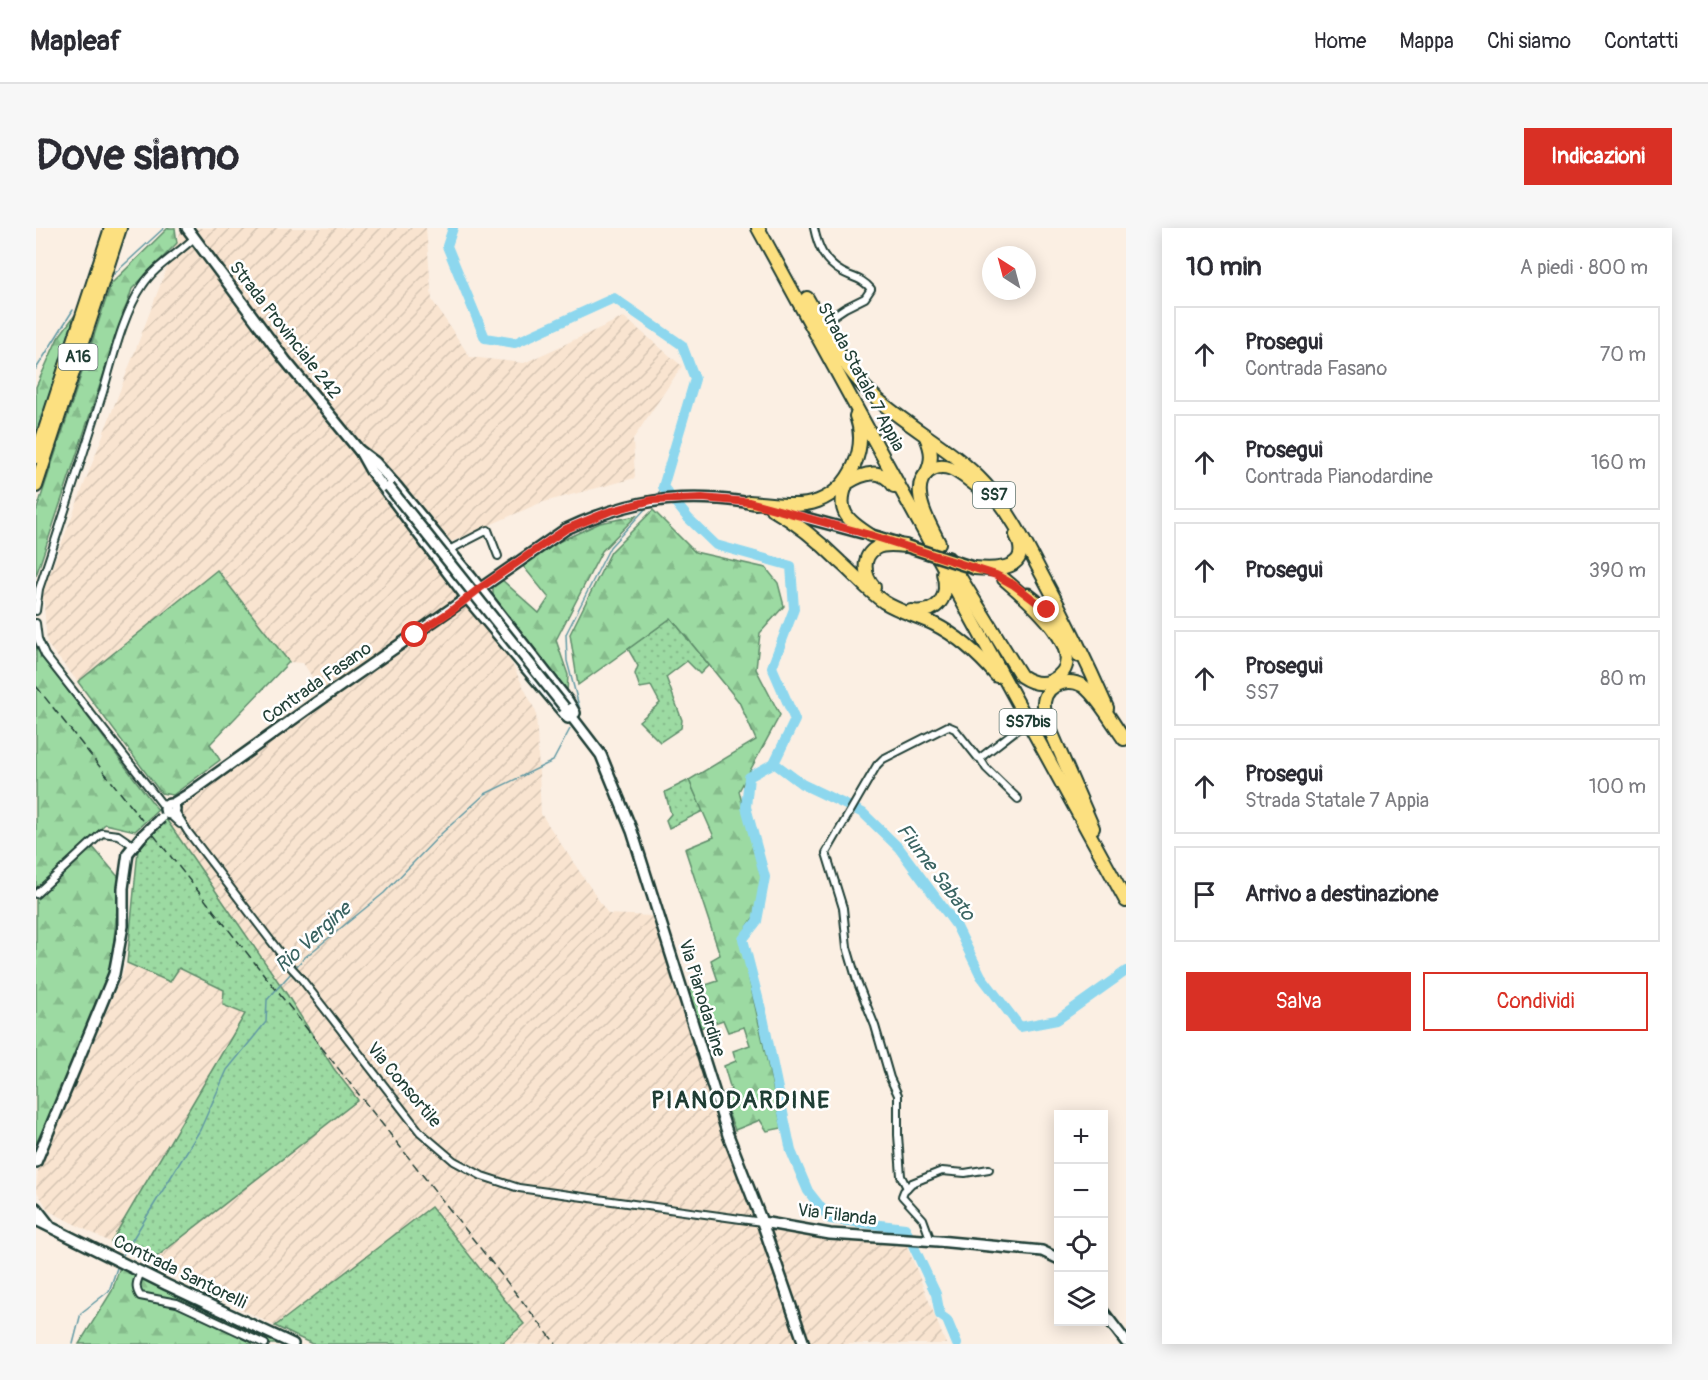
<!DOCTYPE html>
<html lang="it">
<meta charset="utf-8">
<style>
:root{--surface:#fff;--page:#f7f7f7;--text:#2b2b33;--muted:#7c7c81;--line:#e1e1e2;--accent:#d93025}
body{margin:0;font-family:Pangolin,sans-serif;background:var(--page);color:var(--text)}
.controls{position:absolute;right:18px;bottom:18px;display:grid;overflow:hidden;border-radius:0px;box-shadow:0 3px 15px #0003}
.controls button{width:54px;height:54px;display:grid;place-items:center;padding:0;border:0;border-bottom:2px solid var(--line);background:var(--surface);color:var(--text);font:30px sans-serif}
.compass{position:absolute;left:946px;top:18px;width:54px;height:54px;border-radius:50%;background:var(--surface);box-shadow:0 3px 15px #0003;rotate:324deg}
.stop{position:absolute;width:18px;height:18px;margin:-14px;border:4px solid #d93025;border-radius:50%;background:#fff}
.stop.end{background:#d93025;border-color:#fff;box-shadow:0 2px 6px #0008}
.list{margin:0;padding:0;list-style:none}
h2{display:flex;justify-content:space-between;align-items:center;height:78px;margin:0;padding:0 24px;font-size:26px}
h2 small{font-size:20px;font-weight:400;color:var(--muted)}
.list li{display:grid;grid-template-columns:39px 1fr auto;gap:18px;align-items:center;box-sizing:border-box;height:96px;margin:0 12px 12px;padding:0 12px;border:2px solid var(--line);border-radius:0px}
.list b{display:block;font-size:22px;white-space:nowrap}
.list p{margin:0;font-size:20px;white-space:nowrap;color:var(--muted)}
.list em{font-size:20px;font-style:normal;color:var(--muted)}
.actions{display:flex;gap:12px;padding:18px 24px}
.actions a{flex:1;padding:14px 0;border:2px solid var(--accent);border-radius:0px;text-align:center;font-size:21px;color:var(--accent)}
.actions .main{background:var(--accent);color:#fff}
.icon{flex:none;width:33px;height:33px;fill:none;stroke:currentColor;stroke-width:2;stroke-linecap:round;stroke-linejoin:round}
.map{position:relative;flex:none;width:1090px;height:1116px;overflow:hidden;border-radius:0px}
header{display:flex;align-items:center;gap:36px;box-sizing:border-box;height:84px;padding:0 30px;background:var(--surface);border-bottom:2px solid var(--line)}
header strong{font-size:28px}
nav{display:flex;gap:33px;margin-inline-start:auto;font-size:21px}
.intro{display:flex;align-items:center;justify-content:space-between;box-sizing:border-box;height:144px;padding:0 36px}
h1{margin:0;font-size:42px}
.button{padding:15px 27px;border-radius:0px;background:var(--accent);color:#fff;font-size:21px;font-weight:700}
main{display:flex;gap:36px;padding:0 36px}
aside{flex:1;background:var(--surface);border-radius:0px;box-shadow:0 3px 15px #0003}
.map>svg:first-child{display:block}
</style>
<header>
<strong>Mapleaf</strong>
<nav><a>Home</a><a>Mappa</a><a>Chi siamo</a><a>Contatti</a></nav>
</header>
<div class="intro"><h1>Dove siamo</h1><a class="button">Indicazioni</a></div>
<main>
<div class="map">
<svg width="1090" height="1116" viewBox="0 0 1090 1116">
<defs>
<pattern id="industrial-furrows" width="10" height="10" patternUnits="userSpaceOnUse" patternTransform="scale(1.5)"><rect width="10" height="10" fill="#f9e4d0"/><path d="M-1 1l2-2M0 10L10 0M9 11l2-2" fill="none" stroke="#d5c4b3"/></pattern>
<pattern id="grass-dots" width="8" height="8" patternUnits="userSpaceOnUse" patternTransform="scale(1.5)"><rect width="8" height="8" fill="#9cdaa2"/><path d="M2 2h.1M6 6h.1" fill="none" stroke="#86bc8c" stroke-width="1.8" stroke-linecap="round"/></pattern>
<pattern id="forest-firs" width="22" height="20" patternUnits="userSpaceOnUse" patternTransform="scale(1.5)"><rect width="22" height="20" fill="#9cdaa2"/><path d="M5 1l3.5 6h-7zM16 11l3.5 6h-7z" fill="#86bc8c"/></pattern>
</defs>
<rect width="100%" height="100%" fill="#fbefe3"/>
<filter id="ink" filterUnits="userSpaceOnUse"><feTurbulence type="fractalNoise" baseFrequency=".0167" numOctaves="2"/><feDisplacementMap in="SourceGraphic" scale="12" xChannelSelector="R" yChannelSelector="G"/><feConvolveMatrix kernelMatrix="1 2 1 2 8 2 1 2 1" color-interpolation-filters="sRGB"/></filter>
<g filter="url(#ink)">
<polygon fill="url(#industrial-furrows)" points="146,0 390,0 396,72 434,129 488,135 588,89 646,138 597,211 599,250 504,275 415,314 500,484 505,586 572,686 616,688 652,798 675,878 730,996 871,1018 910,1116 465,1116 488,1096 395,979 239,1098 13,983 0,962 2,943 91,735 134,754 142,740 188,762 242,754 130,591 290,470 267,435 253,434 181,342 42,454 11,416 7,364"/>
<g fill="url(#grass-dots)" stroke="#5e8c6b" stroke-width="1.5">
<polygon points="635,390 673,437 664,446 651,433 630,449 646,492 645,500 624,514 603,493 624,475 615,458 604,460 599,446 602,438 592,421"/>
<polygon points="653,552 667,583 633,600 630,592 635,586 629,564"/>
<polygon points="130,591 250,765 298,841 322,872 114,1034 75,1014 209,786 187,777 188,762 143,740 134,754 91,735 102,622"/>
<polygon points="395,979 488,1096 465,1116 276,1116 239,1098"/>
</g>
<g fill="url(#forest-firs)" stroke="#5e8c6b" stroke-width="1.5">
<polygon points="132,0 139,0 141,15 96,61 0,348 0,284 75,56"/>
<polygon points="39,87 0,208 0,159 22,110"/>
<polygon points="617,282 659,324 730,340 742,355 748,378 724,405 720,441 744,487 703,563 725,649 719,687 704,710 746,900 731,903 724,892 699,902 685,866 695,862 688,838 700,833 697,823 714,817 708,799 692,804 687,792 664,800 652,763 682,753 675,732 684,727 649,621 678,609 653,552 720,512 703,474 635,390 542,457 534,406 575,324"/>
<polygon points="600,288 566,323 520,412 532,447 531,466 457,372 457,358 466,352 503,385 513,370 487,338 520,315 564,295"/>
<polygon points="181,342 253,434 174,516 184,532 137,567 125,565 42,454"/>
<polygon points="0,420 122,582 99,603 69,596 51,615 0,661"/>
<polygon points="56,618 84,651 75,740 29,853 0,916 0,672"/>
<polygon points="84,1039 243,1116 43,1116 76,1063"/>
</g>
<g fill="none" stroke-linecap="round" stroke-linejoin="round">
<g stroke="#6199a4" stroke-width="1.5">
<polyline points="78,46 128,0"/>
<polyline points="0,141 37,82"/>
<polyline points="620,268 627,259"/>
<polyline points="544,482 531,433 530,406 574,319 611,279"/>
<polyline points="259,740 268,730 348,665 406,605 449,566 517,533 534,501"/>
<polyline points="85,1030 164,902 191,842 230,794 231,772 256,744"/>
<polyline points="37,1116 45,1085 73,1063 82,1037"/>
</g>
<g stroke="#8dd7ee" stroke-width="10">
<polyline points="417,0 411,18 449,110 479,115 578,70 646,117 659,151 627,259 652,290 680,317 755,338 758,381 736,439 759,492 738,535 766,556 827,585 863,620 920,697 945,748 984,799 1021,792 1090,743"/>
<polyline points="738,535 713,549 710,579 729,649 721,693 707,711 727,789 755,923 772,963 794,991 869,1000 900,1066 904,1087 911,1092 921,1116"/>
</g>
<defs>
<g id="street">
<path d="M778 0C782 19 788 34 806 44 817 50 826 50 835 61L829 70 809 80 794 90 788 99"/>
<polyline points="413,322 452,302 462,328"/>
<path d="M0 383 3 361C25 296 46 230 67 164 77 131 87 86 107 57 119 38 142 26 158 10"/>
<polyline points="0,395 2,411 9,427 129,580"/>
<polyline points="944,530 950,540 982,571"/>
<polyline points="139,583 152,604 254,738 253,737 264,749 384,904 418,933 446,948 483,960 726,994"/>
<polyline points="133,586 144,596"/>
<polyline points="0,666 66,605 82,607 98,618"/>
<polyline points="871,960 865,948 862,907 862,867 854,850 839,798 821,753 811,719 807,680 790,625 841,537 847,531 912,498 919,501 942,530 944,530 992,493"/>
<polyline points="895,1013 887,991 866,968 868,963 876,955 906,943 929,945 953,941"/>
<path d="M105 1044C101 1053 98 1059 104 1068L141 1075 229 1116"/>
</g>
<g id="secondary">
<polyline points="151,0 249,132 326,226"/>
<polyline points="323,222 339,234 362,260 435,349 532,473 539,485"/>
<polyline points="325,225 335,243 431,370 532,490"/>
<polyline points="744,283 826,305"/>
<polyline points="529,480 565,527 596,603 692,907 726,994 768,1116"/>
<circle cx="134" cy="581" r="5"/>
<path d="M136 576 151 567 277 477 530 301C582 277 625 267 682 271 694 272 707 273 719 276"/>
<polyline points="0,934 78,746 87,698 87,660 92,625 106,608"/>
<polyline points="0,980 14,998"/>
<polyline points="0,992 131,1057 257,1116"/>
<polyline points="726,994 794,1006 902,1013 1006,1023 1023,1031"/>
<polyline points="1068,1085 1090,1114"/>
</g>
<g id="primary">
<polyline points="834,307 861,315"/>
<path d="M992 366C1014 382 1028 404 1042 428"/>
</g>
<g id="highway">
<polyline points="722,0 1090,673"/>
<polyline points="771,70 790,104"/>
<polyline points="787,99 805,134"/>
<path d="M804 127C838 186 905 208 949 256 973 282 989 314 1005 345 1029 389 1051 434 1071 480"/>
<polyline points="0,229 75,0"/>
<path d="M890 246C897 232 896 223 890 209"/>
<polyline points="0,258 84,0"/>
<path d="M713 274C734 275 761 281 782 273 815 260 832 220 820 188"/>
<path d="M736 281C761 295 783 313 804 334 819 347 832 363 848 374 864 384 882 388 898 396 924 409 943 427 961 448"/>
<path d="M834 307C812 293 799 283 811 255 828 245 845 239 858 258"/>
<path d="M903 315C896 300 885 282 884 266 883 257 886 249 892 244 910 230 927 248 942 259"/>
<path d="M912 330 985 448C994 454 1004 458 1015 453 1063 430 988 368 968 351"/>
<path d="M938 340C961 342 997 342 980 307"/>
<path d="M838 359C828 348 825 329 840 320 848 315 861 317 870 318"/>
<path d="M875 383C902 386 914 370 907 345"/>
<path d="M1057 600 1014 501C1011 493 1007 483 1008 474 1011 453 1039 448 1052 462 1064 473 1078 497 1088 511"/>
</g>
</defs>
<use href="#street" stroke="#1f3d34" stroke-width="10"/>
<use href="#secondary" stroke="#1f3d34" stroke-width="14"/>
<use href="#primary" stroke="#1f3d34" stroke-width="15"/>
<use href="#highway" stroke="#1f3d34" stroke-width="16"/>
<use href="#street" stroke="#fff" stroke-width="6"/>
<use href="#secondary" stroke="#fff" stroke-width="9"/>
<use href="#primary" stroke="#fce080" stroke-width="10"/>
<use href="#highway" stroke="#fce080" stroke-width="12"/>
<polyline stroke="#1f3d34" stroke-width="1.5" stroke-dasharray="9 4.5" stroke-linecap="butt" points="0,458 520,1116"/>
<defs>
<g id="secondary-bridge">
<polyline points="353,259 529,480"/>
<polyline points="106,608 125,590"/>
</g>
<polyline id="primary-bridge" points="870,318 938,340"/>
</defs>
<use href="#secondary-bridge" stroke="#1f3d34" stroke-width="14" stroke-linecap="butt"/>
<use href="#primary-bridge" stroke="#1f3d34" stroke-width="15" stroke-linecap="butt"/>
<use href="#secondary-bridge" stroke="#fff" stroke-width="9"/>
<use href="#primary-bridge" stroke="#fce080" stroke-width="10"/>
</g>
</g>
<g fill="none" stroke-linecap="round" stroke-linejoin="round" filter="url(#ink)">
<polyline stroke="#d93025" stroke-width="8" points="379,407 415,383 444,360 530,301 572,284 616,272 666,270 713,274 834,307 960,347 978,357 1011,382"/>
</g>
<g text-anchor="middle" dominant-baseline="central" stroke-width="5" stroke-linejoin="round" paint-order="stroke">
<g fill="#fff" stroke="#627771" stroke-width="1.5">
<rect x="22.5" y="116" width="39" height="26" rx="4.5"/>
<rect x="937" y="254" width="42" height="26" rx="4.5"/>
<rect x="963.5" y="481" width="57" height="26" rx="4.5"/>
</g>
<g font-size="16" font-weight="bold" fill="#1f3d34">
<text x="42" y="129">A16</text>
<text x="958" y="267">SS7</text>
<text x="992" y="494">SS7bis</text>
</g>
<g font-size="18" fill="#1f3d34" stroke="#fff">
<text transform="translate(249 102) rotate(52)">Strada Provinciale 242</text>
<text transform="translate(825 149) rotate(62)">Strada Statale 7 Appia</text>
<text transform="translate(281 455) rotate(-35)">Contrada Fasano</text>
<text transform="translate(666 770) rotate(73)">Via Pianodardine</text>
<text transform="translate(368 857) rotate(50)">Via Consortile</text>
<text transform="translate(801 987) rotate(7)">Via Filanda</text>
<text transform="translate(144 1044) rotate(26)">Contrada Santorelli</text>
</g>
<g font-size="20" font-style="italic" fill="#3a6462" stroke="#fff">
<text transform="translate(900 644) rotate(53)">Fiume Sabato</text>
<text transform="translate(277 709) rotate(-42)">Rio Vergine</text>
</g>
<g font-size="24" font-weight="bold" letter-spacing="1.5" fill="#1f3d34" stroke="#fff">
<text x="705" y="872">PIANODARDINE</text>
</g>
</g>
</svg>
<div class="controls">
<button>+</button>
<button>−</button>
<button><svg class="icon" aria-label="locate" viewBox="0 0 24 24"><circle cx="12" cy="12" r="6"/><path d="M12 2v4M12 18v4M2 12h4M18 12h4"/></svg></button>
<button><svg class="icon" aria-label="layers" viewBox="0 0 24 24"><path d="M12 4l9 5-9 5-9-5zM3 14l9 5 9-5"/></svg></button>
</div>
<svg class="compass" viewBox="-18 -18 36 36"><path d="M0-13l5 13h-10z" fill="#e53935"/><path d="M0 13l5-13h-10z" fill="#7c7c81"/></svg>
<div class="stop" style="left:379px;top:407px"></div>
<div class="stop end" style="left:1011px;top:382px"></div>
</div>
<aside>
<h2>10 min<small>A piedi · 800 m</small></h2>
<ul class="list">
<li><svg class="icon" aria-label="ahead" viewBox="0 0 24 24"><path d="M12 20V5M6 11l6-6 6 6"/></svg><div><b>Prosegui</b><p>Contrada Fasano</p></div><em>70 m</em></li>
<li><svg class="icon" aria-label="ahead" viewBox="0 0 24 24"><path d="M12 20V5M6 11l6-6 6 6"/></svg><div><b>Prosegui</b><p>Contrada Pianodardine</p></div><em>160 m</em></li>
<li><svg class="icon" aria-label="ahead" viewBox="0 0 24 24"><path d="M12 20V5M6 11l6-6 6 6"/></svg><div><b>Prosegui</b></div><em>390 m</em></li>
<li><svg class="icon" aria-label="ahead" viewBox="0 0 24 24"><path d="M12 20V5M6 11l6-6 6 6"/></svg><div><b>Prosegui</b><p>SS7</p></div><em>80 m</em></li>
<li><svg class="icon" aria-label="ahead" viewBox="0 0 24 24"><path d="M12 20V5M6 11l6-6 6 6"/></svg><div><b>Prosegui</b><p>Strada Statale 7 Appia</p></div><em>100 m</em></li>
<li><svg class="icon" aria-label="arrive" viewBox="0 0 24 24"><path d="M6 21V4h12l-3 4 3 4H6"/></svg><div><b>Arrivo a destinazione</b></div></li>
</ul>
<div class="actions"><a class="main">Salva</a><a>Condividi</a></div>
</aside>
</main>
